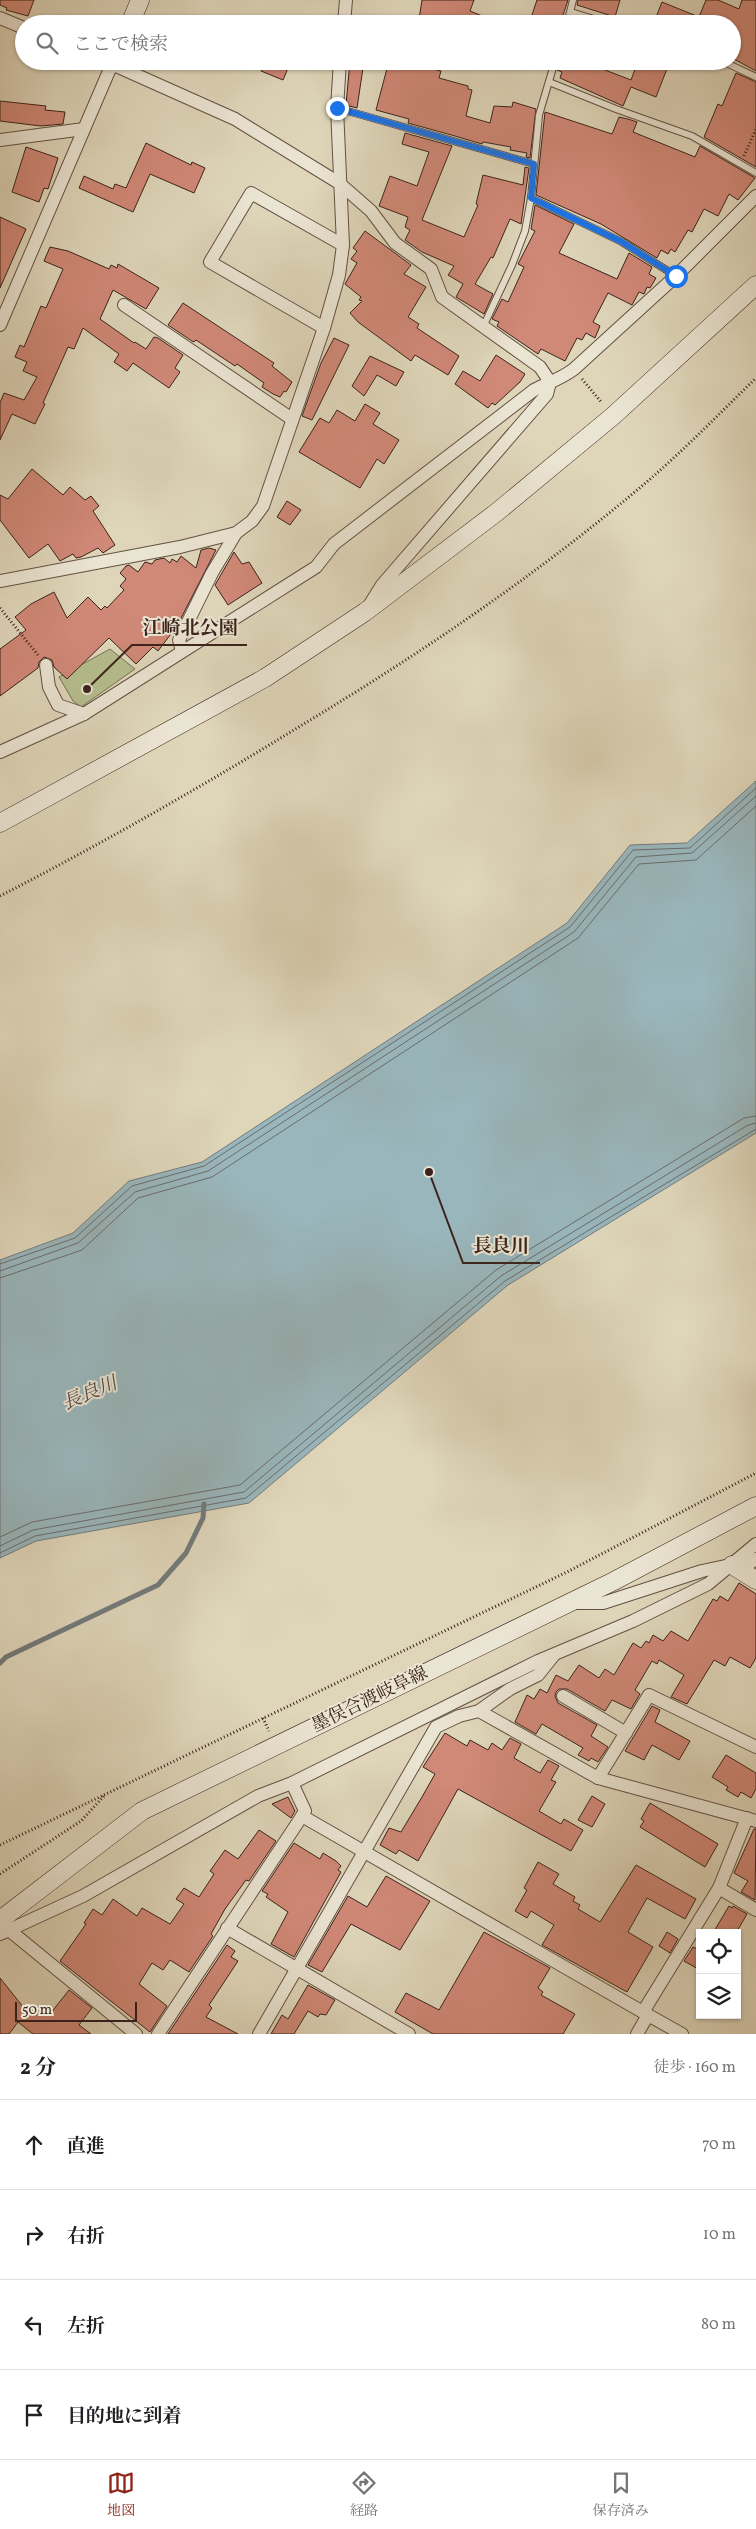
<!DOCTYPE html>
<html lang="ja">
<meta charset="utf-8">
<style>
:root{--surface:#fff;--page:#f2f2f2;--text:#202124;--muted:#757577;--line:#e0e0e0;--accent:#8f2418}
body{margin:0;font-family:Vollkorn,"Noto Serif JP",serif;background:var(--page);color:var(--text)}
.controls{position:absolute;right:15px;bottom:15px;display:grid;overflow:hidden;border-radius:0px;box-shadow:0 1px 4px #0004}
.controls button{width:45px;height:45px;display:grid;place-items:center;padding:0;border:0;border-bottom:1px solid var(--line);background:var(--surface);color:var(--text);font:25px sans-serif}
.scale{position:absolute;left:15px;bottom:12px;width:122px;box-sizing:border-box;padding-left:5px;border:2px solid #3b231b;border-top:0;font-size:14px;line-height:18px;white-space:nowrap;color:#3b231b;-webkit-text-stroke:4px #eae4d2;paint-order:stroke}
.stop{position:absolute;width:15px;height:15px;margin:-11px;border:4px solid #1a73e8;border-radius:50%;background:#fff}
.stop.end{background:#1a73e8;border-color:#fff;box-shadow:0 1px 5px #0008}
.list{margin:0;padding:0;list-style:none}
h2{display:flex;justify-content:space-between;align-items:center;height:65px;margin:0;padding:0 20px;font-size:21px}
h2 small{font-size:16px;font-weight:400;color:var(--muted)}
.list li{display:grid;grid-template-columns:32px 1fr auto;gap:15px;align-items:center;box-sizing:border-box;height:90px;padding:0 20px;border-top:1px solid var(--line)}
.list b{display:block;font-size:19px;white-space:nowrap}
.list em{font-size:16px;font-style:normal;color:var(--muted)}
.icon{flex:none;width:28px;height:28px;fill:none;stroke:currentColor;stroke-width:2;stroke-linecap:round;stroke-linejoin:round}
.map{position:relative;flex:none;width:756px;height:2034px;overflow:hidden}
.search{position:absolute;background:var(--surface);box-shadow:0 1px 4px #0004;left:15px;right:15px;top:15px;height:55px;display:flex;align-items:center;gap:12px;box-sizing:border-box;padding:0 18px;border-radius:28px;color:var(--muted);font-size:19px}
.sheet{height:425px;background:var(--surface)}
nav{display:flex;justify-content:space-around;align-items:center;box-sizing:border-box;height:70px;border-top:1px solid var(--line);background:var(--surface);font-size:14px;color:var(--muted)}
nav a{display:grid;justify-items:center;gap:2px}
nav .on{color:var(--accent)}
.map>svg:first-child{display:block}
</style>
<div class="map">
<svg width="756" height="2034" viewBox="0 0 756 2034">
<rect width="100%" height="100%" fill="#dfd6ba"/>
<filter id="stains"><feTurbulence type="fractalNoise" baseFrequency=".004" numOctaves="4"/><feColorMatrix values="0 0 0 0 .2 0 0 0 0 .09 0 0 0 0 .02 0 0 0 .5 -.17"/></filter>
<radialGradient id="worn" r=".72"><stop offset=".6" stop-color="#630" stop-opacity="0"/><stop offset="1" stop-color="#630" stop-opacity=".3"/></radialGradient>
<polygon fill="#b5bd8d" stroke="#787054" points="110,649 135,669 81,707 73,701 59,677"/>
<polygon fill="#99b6bc" stroke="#737b7c" points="756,781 756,1133 508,1285 249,1503 36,1541 0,1558 0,1260 73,1233 129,1181 202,1162 567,923 630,845 687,843"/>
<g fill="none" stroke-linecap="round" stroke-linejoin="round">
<g stroke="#6a6c6c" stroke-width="1">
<polyline points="0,1264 75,1238 132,1186 204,1166 570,927 633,850 690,848 756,788"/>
<polyline points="0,1271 78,1243 135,1192 208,1171 574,932 636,857 692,853 756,796"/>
<polyline points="0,1278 82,1250 138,1198 212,1177 578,938 639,864 696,860 756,806"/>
<polyline points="0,1537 32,1522 240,1485 496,1270 744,1118 756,1116"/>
<polyline points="0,1546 33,1530 244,1492 501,1276 748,1125 756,1123"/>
<polyline points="0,1553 35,1536 246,1498 505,1281 756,1129"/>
</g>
<polyline stroke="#737b7c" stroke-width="5" points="0,1663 6,1657 158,1585 186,1553 203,1518 204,1504"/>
</g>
<g fill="#d08877" stroke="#3b231b">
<polygon points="0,0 34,0 28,16 6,10 7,8 0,5"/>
<polygon points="422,0 474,0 470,11 502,24 430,24 431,21 419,19"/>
<polygon points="537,0 568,0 560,24 532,15"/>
<polygon points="578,0 620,0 615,17 577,5"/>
<polygon points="706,0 718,0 739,9 742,0 756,0 756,71 732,58 732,24 664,24 655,20 662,2 699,17"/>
<polygon points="265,61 291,61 283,80 261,71"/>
<polygon points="350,61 364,61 357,108 346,105"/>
<polygon points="389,61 411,66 412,63 441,71 439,78 468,86 468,89 472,90 466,116 490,123 494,106 512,107 513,102 536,109 530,158 526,157 527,153 510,150 511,147 483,142 482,144 455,136 408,123 409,119 376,110"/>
<polygon points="560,61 608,61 605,70 631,80 638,61 670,61 656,97 631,87 623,106 560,78 562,72 557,70"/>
<polygon points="736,73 756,82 756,167 704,137 718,104 722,106"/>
<polygon points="0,101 46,106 45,110 65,112 63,124 41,126 0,121"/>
<polygon points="545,112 612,134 619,117 628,119 637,122 633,132 695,157 700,146 755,178 738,200 729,194 718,216 704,209 692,232 688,230 675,252 671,249 668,254 661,250 657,258 601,224 536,195"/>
<polygon points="405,133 452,146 422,220 464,237 478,205 476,204 483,175 523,185 525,167 529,168 521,224 510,219 493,258 491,257 475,284 493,294 484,314 456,297 463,284 448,275 454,266 422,252 405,240 410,230 405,227 408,217 379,206 390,176 417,186 429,152 402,144"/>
<polygon points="146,143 191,165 192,162 205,168 194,193 150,174 133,212 79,188 84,176 113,189 115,184 126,188"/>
<polygon points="26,147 58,158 48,189 44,188 39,202 12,192"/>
<polygon points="535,205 574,224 559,253 617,279 629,253 652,267 649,274 656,278 650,288 647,287 644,294 639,292 632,305 608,293 593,322 600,326 595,338 586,333 582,340 577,338 565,361 541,349 538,354 497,326 499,322 492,319 502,299 508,302 524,267 518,264 535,231 531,229"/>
<polygon points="0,217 26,229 0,288"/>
<polygon points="365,231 411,265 404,274 426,287 408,317 419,324 417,328 459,356 448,375 415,355 411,361 358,322 350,313 362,301 359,300 361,297 345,284 357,263 351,259 357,251 353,248"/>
<polygon points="50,247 68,251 109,269 111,265 117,268 118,264 159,288 146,309 113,290 100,319 134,343 135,342 146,349 154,337 158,338 183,355 175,368 180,372 169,388 133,363 127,371 114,362 119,354 83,328 74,349 68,347 43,403 45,404 35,424 12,414 0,440 0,403 4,393 24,400 37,377 23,371 27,362 15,357 20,345 24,347 41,306 46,308 63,269 44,261"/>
<polygon points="183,303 274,363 272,366 292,382 286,392 284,391 280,397 273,394 262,387 264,383 237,364 235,366 196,340 194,342 192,341 168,325"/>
<polygon points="334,338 349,345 312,420 302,416 321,363"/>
<polygon points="496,355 525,374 520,382 495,405 492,403 488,408 455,384 463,371 480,381"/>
<polygon points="370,356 404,372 396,386 377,375 364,396 352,386"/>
<polygon points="365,404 380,413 373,424 399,440 384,464 377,459 360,488 299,452 320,418 329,423 337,410 355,421"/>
<polygon points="32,469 63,495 70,487 85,500 91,496 99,506 93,511 115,545 103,553 98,548 81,557 76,558 73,554 60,561 48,544 29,558 0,520 0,495 8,499"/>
<polygon points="287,501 301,510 290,525 277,517"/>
<polygon points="209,548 216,550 177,626 158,651 153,647 136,664 109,638 67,679 54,667 52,660 44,657 39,662 38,668 0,696 0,649 26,630 15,617 31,604 54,592 67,618 88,597 101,610 105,606 107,608 124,590 120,586 126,579 120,573 126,566 129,565 138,572 145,562 152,564 155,560 164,558 170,563 172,559 177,562 181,556 196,568 201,550"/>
<polygon points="234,552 242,564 249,562 262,583 228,605 215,585"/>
<polygon points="739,1583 756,1594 756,1658 750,1668 730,1657 725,1666 714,1660 687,1704 671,1697 684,1675 659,1660 657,1664 652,1661 635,1690 640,1694 631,1709 612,1700 605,1711 567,1689 559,1689 556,1692 555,1696 558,1703 597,1725 591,1736 608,1747 598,1762 591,1758 589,1761 578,1755 583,1748 542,1724 536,1734 515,1722 527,1695 534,1699 540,1689 547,1693 556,1675 568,1681 579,1665 599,1678 605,1669 614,1675 633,1643 641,1648 646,1641 649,1643 653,1635 663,1641 671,1631 688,1641 713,1599 717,1601 720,1596 728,1601"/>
<polygon points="652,1706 660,1710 655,1722 690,1741 679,1760 652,1745 644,1760 625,1751"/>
<polygon points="445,1733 467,1746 470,1740 488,1750 492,1743 502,1750 510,1738 521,1744 514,1758 540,1773 548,1760 559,1766 551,1780 556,1782 539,1811 561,1824 564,1819 583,1830 571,1851 458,1789 418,1861 399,1850 396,1854 380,1845 389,1828 401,1832 422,1797 435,1774 423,1767"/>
<polygon points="726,1755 756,1773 756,1789 751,1798 741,1792 738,1797 726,1790 728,1787 712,1777"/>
<polygon points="592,1796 605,1804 592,1827 578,1820"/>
<polygon points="288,1797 295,1811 291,1818 272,1804"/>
<polygon points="650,1803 718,1844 705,1867 640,1827 644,1821 641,1819"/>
<polygon points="754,1829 756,1829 755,1900 741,1892 748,1881 734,1873"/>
<polygon points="259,1830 276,1841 249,1881 246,1880 225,1909 211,1934 213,1936 189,1972 170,1960 163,1970 152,1963 139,1984 167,2006 150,2032 60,1961 86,1924 84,1923 93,1909 102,1915 113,1899 137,1916 142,1908 170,1924 184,1904 176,1899 184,1888 199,1897 214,1874 210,1871 225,1850 238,1859"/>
<polygon points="294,1843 320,1859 323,1853 336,1861 341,1866 338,1870 341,1872 294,1957 271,1944 288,1912 266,1897 268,1894 262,1891"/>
<polygon points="538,1862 559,1874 553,1884 575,1897 573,1901 580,1905 578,1909 600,1922 636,1865 696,1899 685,1919 647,1898 628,1932 653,1947 627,1992 542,1945 554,1925 531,1911 527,1918 515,1911 527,1890 524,1888"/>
<polygon points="386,1876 430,1901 400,1950 351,1924 322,1972 308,1965 348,1896 367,1907"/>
<polygon points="729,1906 732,1908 733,1906 747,1914 736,1933 713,1933"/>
<polygon points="484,1932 550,1968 538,1988 543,1992 541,1995 575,2014 563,2034 433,2034 395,2012 406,1993 439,2010"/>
<polygon points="667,1932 678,1939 670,1953 659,1946"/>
<polygon points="227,1945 235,1951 231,1957 238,1961 209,2005 212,2008 206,2017 238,2034 168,2034"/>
<polygon points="693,1947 700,1950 700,1970 684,1961"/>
<polygon points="0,1978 28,2013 37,2007 50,2014 69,1990 92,2008 79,2025 91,2034 33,2034 18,2022 9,2034 0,2034"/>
<polygon points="308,1985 335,2000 326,2015 320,2014 318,2017 308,2011 294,2034 271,2034 282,2015 288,2019"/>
</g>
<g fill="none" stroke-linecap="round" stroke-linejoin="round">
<defs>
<g id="lane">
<polyline points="571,12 610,24"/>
<polyline points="567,24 573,0"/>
<polyline points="722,61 756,77"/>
<polyline points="549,82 616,109 692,136 756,173"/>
<polyline points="337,108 534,164"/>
<polyline points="531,198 622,242 676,276"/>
<polyline points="483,327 512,265 525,231 531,198 539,115 555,61"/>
</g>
<g id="street">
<polyline points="0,18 24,28"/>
<polyline points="344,24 346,0"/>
<polyline points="105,61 235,119 339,183 371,211 395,243 431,269 442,297 540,367 550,382 547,394 382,585 369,606"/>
<polyline points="0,140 84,129"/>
<polyline points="124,305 292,419"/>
<polyline points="0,325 112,64"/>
<polyline points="324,328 210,262 251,193 343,245"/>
<polyline points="0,581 180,547 236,533 252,521 263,506 324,328 339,275 343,245 337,108 340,61"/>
<polyline points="182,651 179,640 212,573 236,533"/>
<polyline points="46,665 49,687 58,705 84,714"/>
<path d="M0 752 84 714 316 567 334 544 534 390C547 383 561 379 574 369L676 276 756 196"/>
<polyline points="740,1570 756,1559"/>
<polyline points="573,1603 603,1603 702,1571 730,1565"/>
<polyline points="563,1696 626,1733"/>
<polyline points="479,1711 510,1689 538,1675 554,1655"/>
<polyline points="598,1778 649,1695 756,1747"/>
<polyline points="292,1783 305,1811 302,1816 648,2015"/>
<polyline points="719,1888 756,1910"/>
<polyline points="227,1928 409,2034"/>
<polyline points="9,1930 83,1896 258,1796 292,1783 538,1661 633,1621 708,1584 756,1544"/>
<polyline points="0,1934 9,1930 136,2034"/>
<polyline points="643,2012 719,1888 747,1818"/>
<polyline points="158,2034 302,1816"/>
<polyline points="259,2034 436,1727 459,1716 479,1711 598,1778 756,1821"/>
<polyline points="637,2034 648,2015 682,2034"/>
</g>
<g id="secondary">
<polyline points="130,24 140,0"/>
<polyline points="112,64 114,61"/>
<polyline points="0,823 265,678 365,612 497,512 613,416 756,285"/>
<polyline points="732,1565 756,1580"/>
<polyline points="0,1920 142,1811 614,1581 756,1506"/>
</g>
</defs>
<use href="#lane" stroke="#645043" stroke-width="8"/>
<use href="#street" stroke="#645043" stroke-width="14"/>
<use href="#secondary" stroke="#3b231b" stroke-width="19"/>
<g stroke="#3b231b" stroke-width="3" stroke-dasharray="1 2.5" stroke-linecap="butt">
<polyline points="744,156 756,129"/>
<polyline points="582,379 602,403"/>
<polyline points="0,608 38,655"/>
<path d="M0 896C103 843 203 786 302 725 423 652 541 572 649 480 686 448 721 412 756 378"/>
<polyline points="263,1718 269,1731"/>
<polyline points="0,1845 567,1572 756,1473"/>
<polyline points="0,1874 81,1821 104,1796"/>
</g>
<use href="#lane" stroke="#eae4d2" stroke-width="6"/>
<use href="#street" stroke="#eae4d2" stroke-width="12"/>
<use href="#secondary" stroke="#eae4d2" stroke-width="18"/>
</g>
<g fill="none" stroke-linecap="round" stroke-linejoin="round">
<polyline stroke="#1a73e8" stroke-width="6" points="337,108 534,164 531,198 622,242 676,276"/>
</g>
<g text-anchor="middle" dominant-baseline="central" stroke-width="4" stroke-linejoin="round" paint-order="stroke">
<g font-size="18" fill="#3b231b" stroke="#eae4d2">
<text transform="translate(370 1700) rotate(-26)">墨俣合渡岐阜線</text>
</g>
<g font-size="19" font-style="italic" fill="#524843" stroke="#eae4d2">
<text transform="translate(90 1394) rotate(-23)">長良川</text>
</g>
</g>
<path fill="none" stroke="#3b231b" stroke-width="2" d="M87 689L132 645H247M429 1172L463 1263H540"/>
<g fill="#3b231b" stroke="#eae4d2" stroke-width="2">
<circle cx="87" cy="689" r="5"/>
<circle cx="429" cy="1172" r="5"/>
</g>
<g font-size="19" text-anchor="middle" font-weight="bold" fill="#3b231b" stroke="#eae4d2" stroke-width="4" stroke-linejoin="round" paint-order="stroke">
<text x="190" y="634">江崎北公園</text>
<text x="501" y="1252">長良川</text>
</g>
<rect width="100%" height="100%" filter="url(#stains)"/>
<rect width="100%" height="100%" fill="url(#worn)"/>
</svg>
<div class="controls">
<button><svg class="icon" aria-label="locate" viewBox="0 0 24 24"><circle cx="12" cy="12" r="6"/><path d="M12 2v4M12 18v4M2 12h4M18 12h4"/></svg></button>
<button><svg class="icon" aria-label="layers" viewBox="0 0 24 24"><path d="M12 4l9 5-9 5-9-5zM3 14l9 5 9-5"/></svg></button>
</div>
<div class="scale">50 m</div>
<div class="stop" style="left:676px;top:276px"></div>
<div class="stop end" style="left:337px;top:108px"></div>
<div class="search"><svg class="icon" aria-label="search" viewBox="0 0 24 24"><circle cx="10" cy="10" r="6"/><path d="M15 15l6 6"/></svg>ここで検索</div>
</div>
<section class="sheet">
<h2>2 分<small>徒歩 · 160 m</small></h2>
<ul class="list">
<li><svg class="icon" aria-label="ahead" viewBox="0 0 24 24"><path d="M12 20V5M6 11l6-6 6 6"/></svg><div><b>直進</b></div><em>70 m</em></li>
<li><svg class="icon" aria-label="right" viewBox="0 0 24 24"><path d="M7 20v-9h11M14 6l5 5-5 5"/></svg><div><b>右折</b></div><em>10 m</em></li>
<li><svg class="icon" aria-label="left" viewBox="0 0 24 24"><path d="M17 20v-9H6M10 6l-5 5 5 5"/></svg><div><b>左折</b></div><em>80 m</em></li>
<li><svg class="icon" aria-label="arrive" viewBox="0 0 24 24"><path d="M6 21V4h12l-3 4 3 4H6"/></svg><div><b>目的地に到着</b></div></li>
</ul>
</section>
<nav>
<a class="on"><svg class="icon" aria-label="map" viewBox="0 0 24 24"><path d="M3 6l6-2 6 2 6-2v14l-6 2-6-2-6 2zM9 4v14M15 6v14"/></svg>地図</a>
<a><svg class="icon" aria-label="directions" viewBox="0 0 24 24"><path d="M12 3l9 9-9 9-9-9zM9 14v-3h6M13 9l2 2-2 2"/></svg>経路</a>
<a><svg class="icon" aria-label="saved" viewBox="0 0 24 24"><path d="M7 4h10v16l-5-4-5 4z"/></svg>保存済み</a>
</nav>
